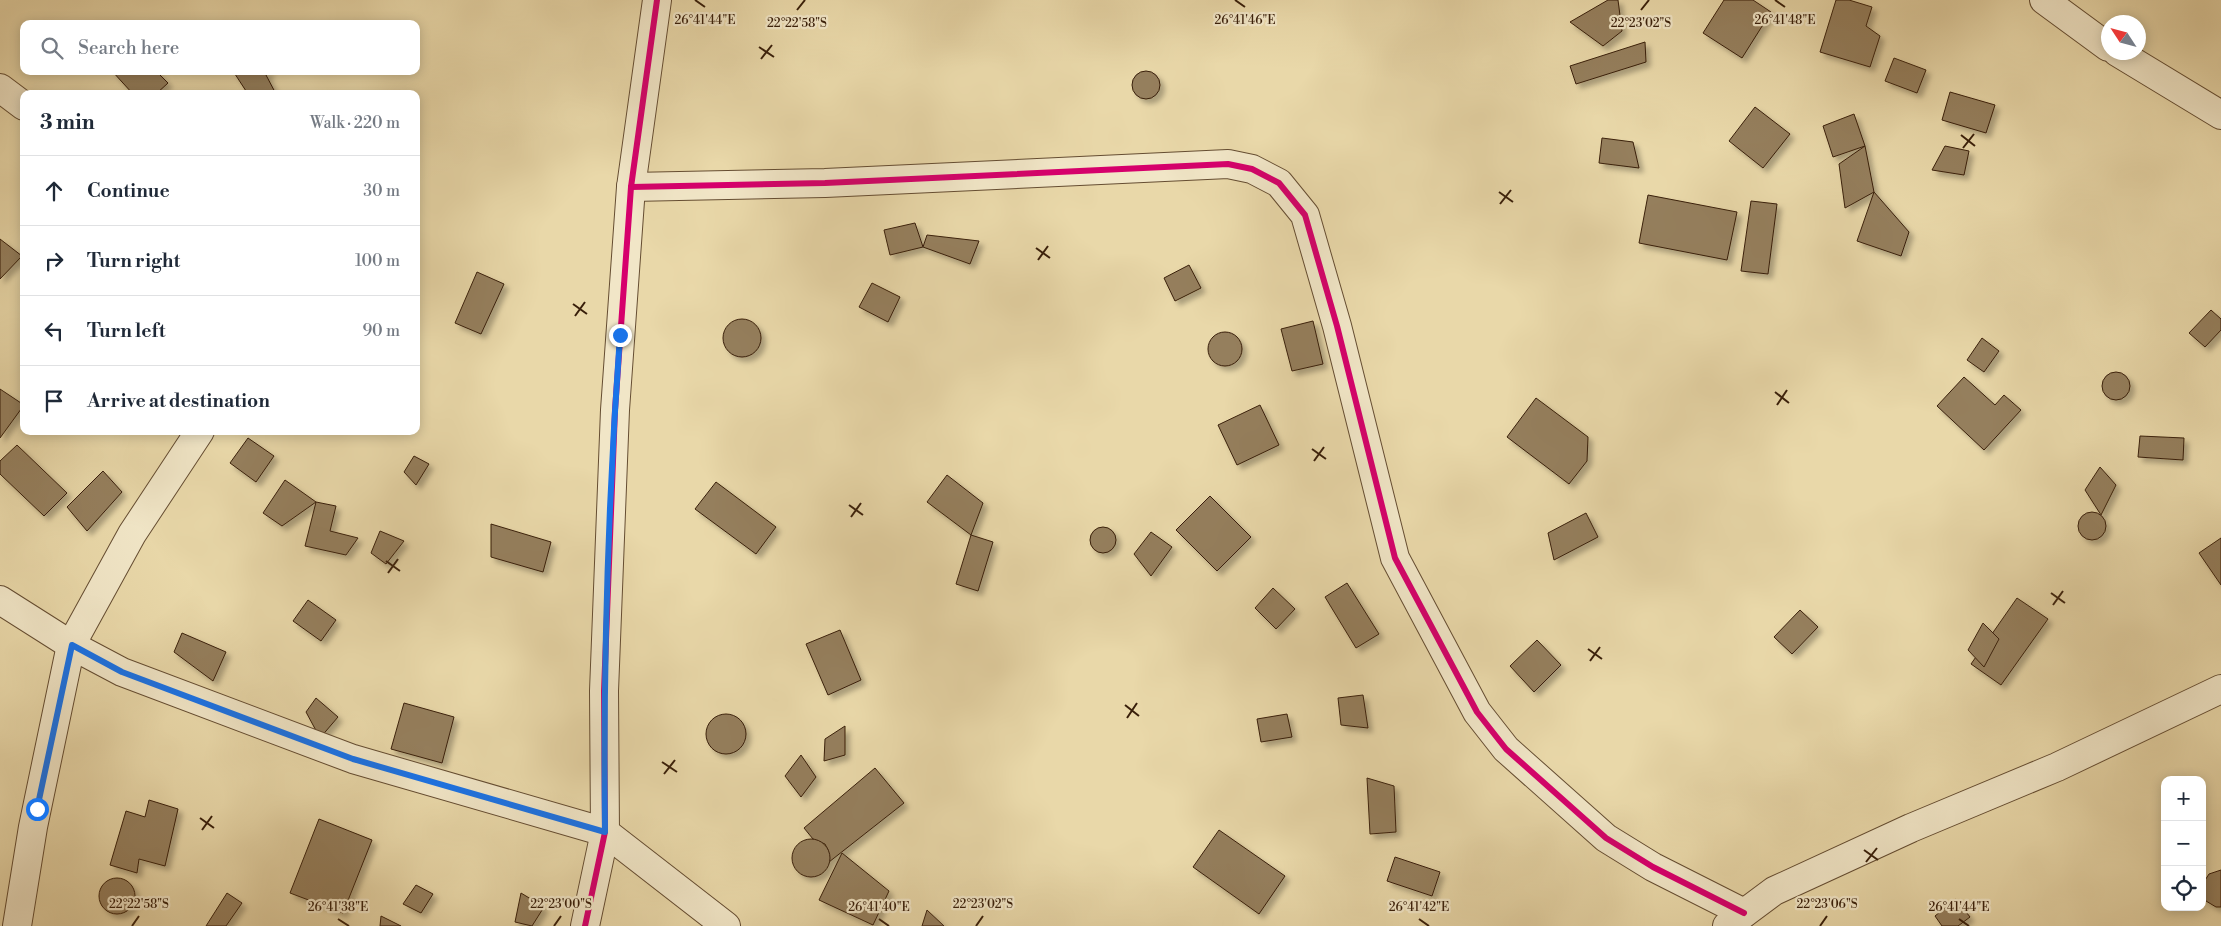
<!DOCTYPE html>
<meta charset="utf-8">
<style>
:root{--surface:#fff;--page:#f6f6f7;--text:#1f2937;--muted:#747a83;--line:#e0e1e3}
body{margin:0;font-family:"Libre Bodoni",serif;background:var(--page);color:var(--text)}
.controls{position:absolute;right:15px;bottom:15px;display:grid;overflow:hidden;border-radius:10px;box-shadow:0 2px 12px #0003}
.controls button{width:45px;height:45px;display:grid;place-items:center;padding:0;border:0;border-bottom:1px solid var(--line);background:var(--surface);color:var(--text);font:25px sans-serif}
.compass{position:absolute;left:2101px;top:15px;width:45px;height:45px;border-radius:50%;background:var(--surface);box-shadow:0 2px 12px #0003;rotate:306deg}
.stop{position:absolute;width:15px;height:15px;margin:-11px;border:4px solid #1a73e8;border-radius:50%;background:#fff}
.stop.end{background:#1a73e8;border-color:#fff;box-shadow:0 1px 5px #0008}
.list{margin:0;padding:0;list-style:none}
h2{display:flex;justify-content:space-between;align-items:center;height:65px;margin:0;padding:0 20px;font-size:21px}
h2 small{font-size:16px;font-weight:400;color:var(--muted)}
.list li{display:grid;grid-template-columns:32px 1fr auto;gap:15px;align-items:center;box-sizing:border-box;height:70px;padding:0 20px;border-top:1px solid var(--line)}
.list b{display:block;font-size:19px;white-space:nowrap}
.list em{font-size:16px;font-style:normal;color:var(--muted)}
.icon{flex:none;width:28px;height:28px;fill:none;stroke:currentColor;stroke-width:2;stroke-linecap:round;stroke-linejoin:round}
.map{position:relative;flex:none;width:2221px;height:926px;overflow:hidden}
.search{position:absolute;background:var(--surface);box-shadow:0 2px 12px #0003;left:20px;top:20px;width:400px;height:55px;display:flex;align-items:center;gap:12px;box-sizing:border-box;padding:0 18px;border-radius:10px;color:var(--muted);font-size:19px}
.panel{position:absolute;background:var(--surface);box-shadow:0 2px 12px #0003;left:20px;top:90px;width:400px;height:345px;border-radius:10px}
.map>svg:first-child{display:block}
</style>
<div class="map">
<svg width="2221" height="926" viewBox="0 0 2221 926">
<defs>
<filter id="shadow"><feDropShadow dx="4.5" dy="4.5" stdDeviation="2.5" flood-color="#0004"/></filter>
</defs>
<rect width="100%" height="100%" fill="#e9d8a9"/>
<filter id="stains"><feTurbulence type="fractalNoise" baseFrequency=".004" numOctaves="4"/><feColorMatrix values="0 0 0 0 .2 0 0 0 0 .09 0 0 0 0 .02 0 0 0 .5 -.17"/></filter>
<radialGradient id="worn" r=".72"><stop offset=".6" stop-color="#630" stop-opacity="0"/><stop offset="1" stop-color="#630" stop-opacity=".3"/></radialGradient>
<g fill="#957f5d" stroke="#391f0a" filter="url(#shadow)">
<polygon points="1608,0 1618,0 1622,31 1603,46 1570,22"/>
<polygon points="1724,0 1753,0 1771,12 1742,58 1703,33"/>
<polygon points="1836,0 1849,0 1872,7 1866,26 1880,36 1870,67 1820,52"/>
<polygon points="1645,42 1646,62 1576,84 1570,66"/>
<polygon points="1894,58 1926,70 1917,93 1885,81"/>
<circle cx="1146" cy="85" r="14"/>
<polygon points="112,71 156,71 168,83 156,94 133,94"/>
<polygon points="233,71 271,71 266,75 276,94 248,94"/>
<polygon points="1950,92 1995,105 1986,133 1942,120"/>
<polygon points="1755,107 1790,134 1763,168 1729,141"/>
<polygon points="1854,114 1865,146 1833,157 1823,126"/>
<polygon points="1602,138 1633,142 1639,168 1599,163"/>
<polygon points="1865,146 1874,192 1845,208 1839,164"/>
<polygon points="1945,146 1969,151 1964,175 1932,170"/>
<polygon points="1874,192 1909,232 1901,256 1857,241"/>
<polygon points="1648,195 1737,212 1727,260 1639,243"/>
<polygon points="1751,201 1777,204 1768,274 1741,271"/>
<polygon points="915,223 923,247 890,255 884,230"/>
<polygon points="927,235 979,241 970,264 923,247"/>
<polygon points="0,239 22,256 0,279"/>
<polygon points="1189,265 1201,288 1175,301 1164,278"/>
<polygon points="477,272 504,284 481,334 455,323"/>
<polygon points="872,283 900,297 888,322 859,307"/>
<polygon points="2211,310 2221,319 2221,330 2205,347 2189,333"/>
<circle cx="742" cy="338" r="19"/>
<polygon points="1313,321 1323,364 1292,371 1281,329"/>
<circle cx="1225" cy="349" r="17"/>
<polygon points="1982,338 1999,351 1984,372 1967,360"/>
<circle cx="2116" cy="386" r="14"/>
<polygon points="1964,377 1995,405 2004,395 2021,410 1984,450 1937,406"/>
<polygon points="0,389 24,405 0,438"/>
<polygon points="1536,398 1588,437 1587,461 1569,484 1507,437"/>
<polygon points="1260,405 1279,445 1237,465 1218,425"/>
<polygon points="2140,436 2184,438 2183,460 2138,457"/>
<polygon points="248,438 274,456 256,482 230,463"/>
<polygon points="17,445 67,493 44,516 0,474 0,461"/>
<polygon points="414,456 429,464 416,485 404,472"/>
<polygon points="2100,467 2116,485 2101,515 2085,490"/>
<polygon points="103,471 122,492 87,531 67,507"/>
<polygon points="947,475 983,503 971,535 927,502"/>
<polygon points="285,480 316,502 282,526 263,513"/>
<polygon points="716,482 776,527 756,554 695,509"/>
<polygon points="1210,496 1251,537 1217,571 1176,530"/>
<polygon points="316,502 336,506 330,531 358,538 346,555 305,546"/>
<circle cx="2092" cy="526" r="14"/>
<polygon points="1586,513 1598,537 1554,560 1548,533"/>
<polygon points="491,524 551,542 543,572 491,557"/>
<circle cx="1103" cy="540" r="13"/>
<polygon points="380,531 404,541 386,564 371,553"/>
<polygon points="1151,532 1172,547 1151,576 1134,554"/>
<polygon points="971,535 993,542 978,591 956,584"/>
<polygon points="2221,538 2221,585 2199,553"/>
<polygon points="1347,583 1379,634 1356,648 1325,597"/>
<polygon points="1273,588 1295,609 1276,629 1255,608"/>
<polygon points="2017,598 2048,619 2001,685 1971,664"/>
<polygon points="308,600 336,620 321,641 293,621"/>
<polygon points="1800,610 1818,627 1792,654 1774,637"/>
<polygon points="1983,623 1999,639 1984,667 1968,650"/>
<polygon points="840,630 861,680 828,695 806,644"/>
<polygon points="182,633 226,652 213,681 174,652"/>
<polygon points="1537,640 1561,665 1534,692 1510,666"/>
<polygon points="1363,695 1368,728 1341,725 1338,698"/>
<polygon points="316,698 338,717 320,738 306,712"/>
<polygon points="404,703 454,717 442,763 391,749"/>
<circle cx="726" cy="734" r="20"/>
<polygon points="1287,714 1292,737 1261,742 1257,719"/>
<polygon points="845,726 845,755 824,761 825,739"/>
<polygon points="801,755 816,777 801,797 785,776"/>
<polygon points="875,768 904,803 829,862 828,850 825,844 813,839 804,828"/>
<polygon points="1367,778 1394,786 1396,832 1370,834"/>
<polygon points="149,800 178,809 165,866 139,859 137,873 110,865 126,811 145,817"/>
<polygon points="319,819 372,840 343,913 290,893"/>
<polygon points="1219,830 1285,876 1259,914 1193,867"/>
<circle cx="811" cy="858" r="19"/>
<polygon points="842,853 889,891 873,925 819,900"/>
<polygon points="1395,857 1440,872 1432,896 1387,881"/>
<polygon points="2221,870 2221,907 2216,907 2206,901 2203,896 2202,885 2209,874"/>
<circle cx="117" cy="896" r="18"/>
<polygon points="416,885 433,894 421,913 403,904"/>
<polygon points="227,893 242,903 226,926 206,926"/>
<polygon points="521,893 544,907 532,926 515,922"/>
<polygon points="1956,899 1970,917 1958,926 1942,926 1935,916"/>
<polygon points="927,910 944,926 922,926"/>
<polygon points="381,916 401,926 380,926"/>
</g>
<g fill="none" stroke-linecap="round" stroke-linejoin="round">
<defs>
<g id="minor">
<polyline points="2044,0 2108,47"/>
<polyline points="2117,52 2221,115"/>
<polyline points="0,88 24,106"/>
<polyline points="631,187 825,183 1228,164 1252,169 1279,183 1305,215 1337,326 1395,558 1477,712 1506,749 1606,838 1653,867 1744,913"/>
<polyline points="0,600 71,645 122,672 353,759 605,832 726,926"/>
<polyline points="17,926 33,827 71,645 132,534 200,431"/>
<polyline points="585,926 605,832 604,691 615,410 631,187 657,0"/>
<polyline points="1727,926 1774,891 1911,828 2057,767 2221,689"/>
</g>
</defs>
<use href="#minor" stroke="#654d32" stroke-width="30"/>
<use href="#minor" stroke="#f1e6c7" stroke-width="28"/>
<defs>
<g id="cycleway">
<polyline points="631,187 825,183 1228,164 1252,169 1279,183 1305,215 1337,326 1395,558 1477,712 1506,749 1606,838 1653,867 1744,913"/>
<polyline points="585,926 605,832 604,691 615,410 631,187 657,0"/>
</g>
</defs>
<use href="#cycleway" stroke="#f1e6c7" stroke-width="9"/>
<use href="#cycleway" stroke="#d6006c" stroke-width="6"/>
</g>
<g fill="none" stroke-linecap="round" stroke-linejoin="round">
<path stroke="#1a73e8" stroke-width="6" d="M37 809 72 645 122 672 353 759 605 832C603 666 608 500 620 335"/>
</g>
<path fill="none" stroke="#391f0a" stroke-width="2" d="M695 0 705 7M1235 0 1245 7M1775 0 1785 7M797 10 805 0M1641 10 1649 0M759 47 774 57M761 59 772 45M1961 135 1975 146M1963 148 1974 134M1499 192 1513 202M1500 204 1511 190M1036 248 1050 258M1038 260 1048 246M573 304 587 314M575 316 585 302M1775 392 1789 403M1777 405 1787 390M1312 449 1326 459M1314 461 1324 447M849 505 863 515M851 517 861 503M386 561 400 571M388 573 398 559M2051 593 2065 603M2053 605 2063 591M1588 649 1602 659M1590 661 1600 647M1125 705 1139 716M1127 718 1137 703M662 762 677 772M664 774 675 760M200 818 214 828M202 830 212 816M1864 850 1878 860M1866 862 1877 848M338 919 349 926M879 919 889 926M1419 919 1429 926M1959 919 1969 926M132 926 139 916M554 926 561 916M976 926 983 916M1820 926 1827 916"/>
<g font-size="12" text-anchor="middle" fill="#391f0a" stroke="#f1e6c7" stroke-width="4.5" stroke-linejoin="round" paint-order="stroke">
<text x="705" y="24">26°41'44"E</text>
<text x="1245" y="24">26°41'46"E</text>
<text x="1785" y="24">26°41'48"E</text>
<text x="797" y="27">22°22'58"S</text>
<text x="1641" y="27">22°23'02"S</text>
<text x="139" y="908">22°22'58"S</text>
<text x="561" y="908">22°23'00"S</text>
<text x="983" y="908">22°23'02"S</text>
<text x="1827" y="908">22°23'06"S</text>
<text x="338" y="911">26°41'38"E</text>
<text x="879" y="911">26°41'40"E</text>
<text x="1419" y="911">26°41'42"E</text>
<text x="1959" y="911">26°41'44"E</text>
</g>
<rect width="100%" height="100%" filter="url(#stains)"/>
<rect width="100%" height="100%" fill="url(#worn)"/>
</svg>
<div class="controls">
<button>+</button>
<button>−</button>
<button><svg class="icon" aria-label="locate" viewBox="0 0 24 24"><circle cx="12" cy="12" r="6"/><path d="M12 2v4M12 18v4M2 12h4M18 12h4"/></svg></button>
</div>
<svg class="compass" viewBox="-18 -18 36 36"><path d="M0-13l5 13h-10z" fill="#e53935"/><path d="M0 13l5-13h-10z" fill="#747a83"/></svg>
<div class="stop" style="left:37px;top:809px"></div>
<div class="stop end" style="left:620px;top:335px"></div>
<div class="search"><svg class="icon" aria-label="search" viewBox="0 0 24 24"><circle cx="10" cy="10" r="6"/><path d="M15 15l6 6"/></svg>Search here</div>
<section class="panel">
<h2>3 min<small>Walk · 220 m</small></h2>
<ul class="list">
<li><svg class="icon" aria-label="ahead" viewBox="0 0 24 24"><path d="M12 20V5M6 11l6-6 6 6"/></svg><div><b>Continue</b></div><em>30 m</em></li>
<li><svg class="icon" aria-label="right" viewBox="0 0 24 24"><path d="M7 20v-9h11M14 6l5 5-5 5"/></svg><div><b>Turn right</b></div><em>100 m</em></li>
<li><svg class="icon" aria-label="left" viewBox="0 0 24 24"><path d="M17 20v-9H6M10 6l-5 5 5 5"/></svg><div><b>Turn left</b></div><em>90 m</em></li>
<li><svg class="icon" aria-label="arrive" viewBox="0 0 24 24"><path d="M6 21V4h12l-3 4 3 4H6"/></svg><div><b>Arrive at destination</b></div></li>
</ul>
</section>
</div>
